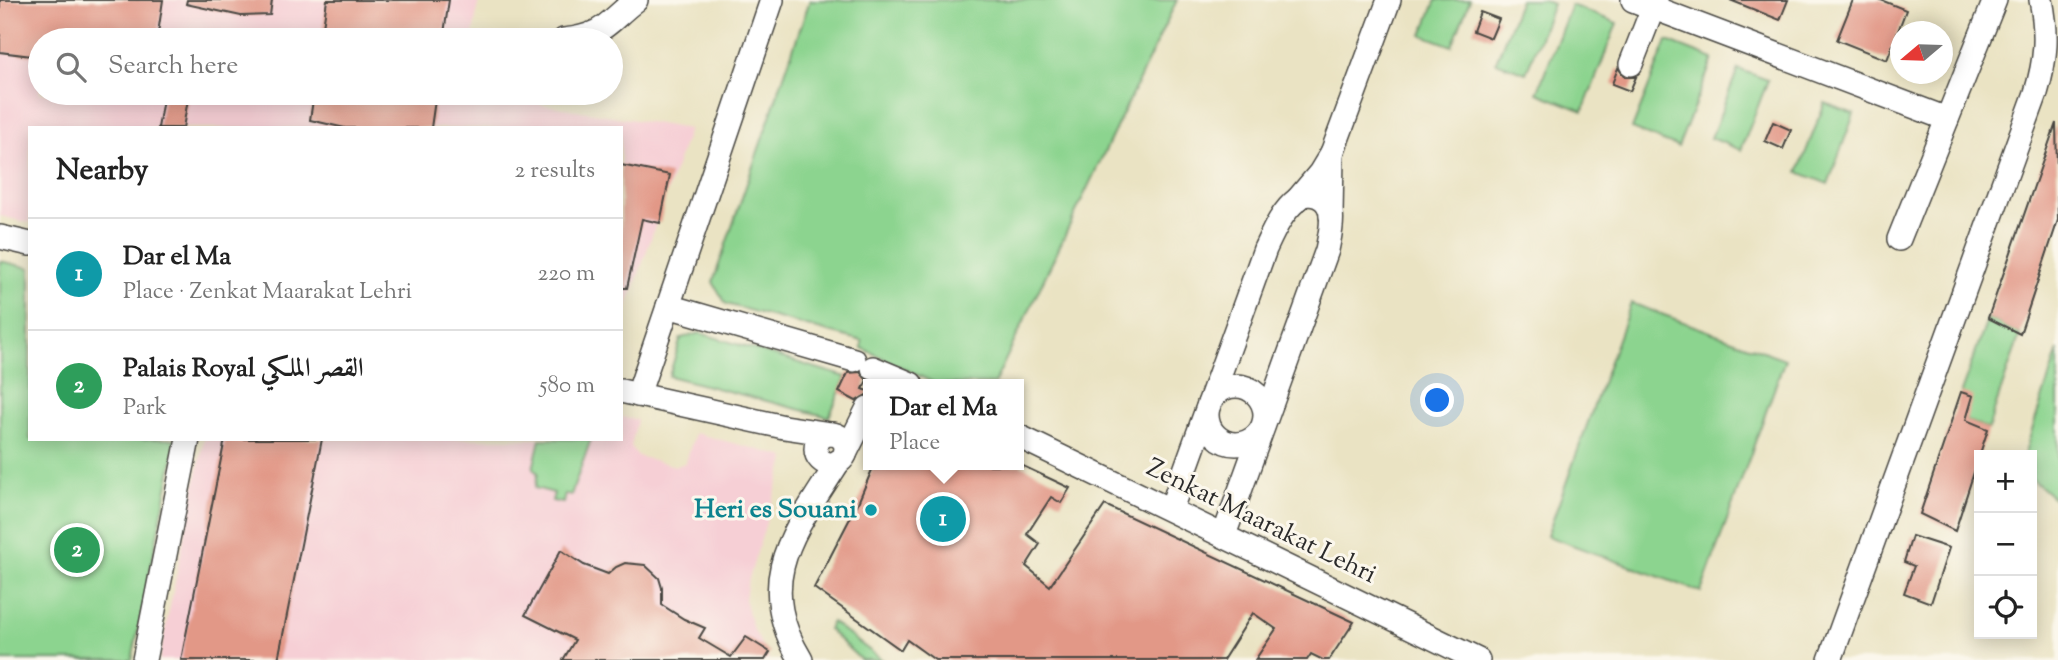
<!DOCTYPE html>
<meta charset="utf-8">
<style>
:root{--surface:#fff;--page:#f2f2f2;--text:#222;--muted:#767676;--line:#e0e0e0;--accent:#db2777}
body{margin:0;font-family:"Sorts Mill Goudy",Amiri,serif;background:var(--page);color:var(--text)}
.controls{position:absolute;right:21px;bottom:21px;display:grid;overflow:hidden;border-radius:0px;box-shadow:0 4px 18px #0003}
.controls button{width:63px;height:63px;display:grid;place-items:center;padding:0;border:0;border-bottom:2px solid var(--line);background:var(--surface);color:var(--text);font:35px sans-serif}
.compass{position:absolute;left:1890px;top:21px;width:63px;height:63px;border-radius:50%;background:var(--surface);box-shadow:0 4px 18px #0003;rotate:251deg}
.you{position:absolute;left:1438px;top:401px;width:24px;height:24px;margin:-18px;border:5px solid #fff;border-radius:50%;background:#1a73e8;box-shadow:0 0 0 10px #1a73e833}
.badge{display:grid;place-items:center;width:46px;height:46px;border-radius:50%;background:var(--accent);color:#fff;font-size:23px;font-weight:700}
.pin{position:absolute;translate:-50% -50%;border:4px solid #fff;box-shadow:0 2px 7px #0006}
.popup{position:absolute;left:863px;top:379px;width:161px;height:91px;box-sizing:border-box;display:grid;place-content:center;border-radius:0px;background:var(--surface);filter:drop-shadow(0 2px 5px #0005);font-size:23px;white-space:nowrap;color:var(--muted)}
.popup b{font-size:26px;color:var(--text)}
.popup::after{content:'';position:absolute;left:50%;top:100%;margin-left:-14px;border:14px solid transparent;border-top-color:var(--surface)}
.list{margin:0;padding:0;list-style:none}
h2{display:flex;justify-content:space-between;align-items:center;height:91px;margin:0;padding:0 28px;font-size:30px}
h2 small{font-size:23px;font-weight:400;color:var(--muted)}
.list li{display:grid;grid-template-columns:46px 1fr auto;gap:21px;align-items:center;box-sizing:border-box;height:112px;padding:0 28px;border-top:2px solid var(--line)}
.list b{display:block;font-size:26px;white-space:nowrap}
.list p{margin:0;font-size:23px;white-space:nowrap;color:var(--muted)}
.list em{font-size:23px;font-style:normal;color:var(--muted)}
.icon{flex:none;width:38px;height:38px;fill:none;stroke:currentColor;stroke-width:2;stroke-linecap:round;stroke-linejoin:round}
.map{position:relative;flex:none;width:2058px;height:660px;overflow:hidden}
.search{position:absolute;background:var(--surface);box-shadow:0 4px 18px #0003;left:28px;top:28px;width:595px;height:77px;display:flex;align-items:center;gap:18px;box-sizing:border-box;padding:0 24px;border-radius:38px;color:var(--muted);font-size:26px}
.panel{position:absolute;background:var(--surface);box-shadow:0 4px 18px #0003;left:28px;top:126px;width:595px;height:315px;border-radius:0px}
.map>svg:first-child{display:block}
</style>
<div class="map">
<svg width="2058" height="660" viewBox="0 0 2058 660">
<rect width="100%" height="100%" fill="#fbf7ec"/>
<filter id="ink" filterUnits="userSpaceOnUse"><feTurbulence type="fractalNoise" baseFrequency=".0143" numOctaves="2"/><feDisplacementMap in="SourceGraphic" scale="14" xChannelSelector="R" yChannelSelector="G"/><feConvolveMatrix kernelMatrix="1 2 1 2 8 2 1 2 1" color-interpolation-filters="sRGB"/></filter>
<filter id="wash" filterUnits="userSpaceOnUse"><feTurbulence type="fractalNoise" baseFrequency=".00686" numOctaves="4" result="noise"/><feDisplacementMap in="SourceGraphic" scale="28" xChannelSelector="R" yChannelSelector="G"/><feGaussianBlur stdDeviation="1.57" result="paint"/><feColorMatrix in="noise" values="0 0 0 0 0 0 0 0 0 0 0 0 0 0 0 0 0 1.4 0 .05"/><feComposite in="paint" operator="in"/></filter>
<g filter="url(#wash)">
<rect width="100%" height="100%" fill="#eae3c3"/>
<g fill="#f6cfd5">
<polygon points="0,0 479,0 472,40 40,40 40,93 474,93 689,129 621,325 621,128 30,128 30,223 0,216"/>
<polygon points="621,417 637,420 631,446 637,456 676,466 685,463 695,433 786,457 747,585 745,600 752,626 769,660 159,660 204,439 621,439"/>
</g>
<g fill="#8cd48f" stroke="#5c805d" stroke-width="2">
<polygon points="810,0 1177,0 994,384 936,384 862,348 862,341 726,304 713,282"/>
<polygon points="1436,0 1470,0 1452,46 1422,35"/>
<polygon points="1520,0 1543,0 1553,4 1526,73 1496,62"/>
<polygon points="1571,5 1617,23 1583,111 1537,93"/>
<polygon points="1667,41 1713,59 1678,147 1632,129"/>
<polygon points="1738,69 1768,80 1741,150 1711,138"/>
<polygon points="1825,103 1854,114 1828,184 1798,172"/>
<polygon points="0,261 30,268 30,439 177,439 132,660 0,660"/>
<polygon points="1631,303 1785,359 1701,592 1547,536"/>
<polygon points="1988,318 2020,334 1988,429 1966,420 1961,392"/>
<polygon points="700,333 846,377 829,417 669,376 681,338"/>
<polygon points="2058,350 2058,502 2032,479 2032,455 2024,455"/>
<polygon points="540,439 591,439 571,495 565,494 563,503 552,501 554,493 535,488 538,473 533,469"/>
<polygon points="832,622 882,660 861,660 828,629"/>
</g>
<g id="blocks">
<g fill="#e29887">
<polygon points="0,0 163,0 157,40 40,40 40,57 0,52"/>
<polygon points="187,0 272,0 270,15 241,16 186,4"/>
<polygon points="327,0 449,0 443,40 321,40"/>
<polygon points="1730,0 1788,0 1780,20"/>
<polygon points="1853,0 1881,0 1906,10 1887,60 1837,40"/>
<polygon points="1480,12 1499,19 1491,38 1473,31"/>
<polygon points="1618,68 1625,77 1636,77 1630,91 1612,84"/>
<polygon points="164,93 189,93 183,128 158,128"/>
<polygon points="314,93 436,93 431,128 345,128 310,120"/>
<polygon points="1773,122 1791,130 1783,149 1765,141"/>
<polygon points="2056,123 2058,220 2020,334 1988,318"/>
<polygon points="621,165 670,175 660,223 642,219 627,288 621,288"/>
<polygon points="860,372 867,380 863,389 868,391 868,394 856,401 839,392 848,373"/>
<polygon points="1961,392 1973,396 1966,420 1988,429 1955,531 1920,514"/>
<polygon points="225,439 322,439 278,660 181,660"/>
<polygon points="874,465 1021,465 1070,488 1061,503 1051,497 1027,534 1040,544 1026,566 1050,586 1105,505 1354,622 1329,660 1323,660 1311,654 1307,660 1255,660 1276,629 1253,613 1223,660 935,660 907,640 901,650 814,588 858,503"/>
<polygon points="1912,536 1949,548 1931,603 1904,593 1914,566 1904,562"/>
<polygon points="561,550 584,565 608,574 616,567 625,563 645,565 659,578 662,588 662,605 684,619 705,628 699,638 731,657 746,637 770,652 765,660 563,660 575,640 525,615"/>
</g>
</g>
</g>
<g filter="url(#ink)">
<use href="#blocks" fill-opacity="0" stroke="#484742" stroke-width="2"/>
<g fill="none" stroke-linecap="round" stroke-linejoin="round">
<defs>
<g id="minor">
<polyline points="1633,0 1947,119"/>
<path d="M564 40C606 35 606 23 636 0"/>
<polyline points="1631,64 1656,0"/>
<polyline points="1332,153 1389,0"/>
<polyline points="1298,199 1320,173 1332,153 1331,216"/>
<polyline points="0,237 30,244"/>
<polyline points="1899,239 1995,0"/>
<polyline points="668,306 854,360"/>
<polyline points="873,368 911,384"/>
<circle cx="1236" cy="415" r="29"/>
<polyline points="621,391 784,427 831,434"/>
<polyline points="638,395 772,0"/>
<circle cx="831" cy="449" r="15"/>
<polyline points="1018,436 1478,660"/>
<polyline points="845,454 868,408"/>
<path d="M1171 509 1265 249C1273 232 1282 211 1298 199 1303 194 1311 193 1318 196 1339 204 1330 234 1327 250L1224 535"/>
<polyline points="144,660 188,439"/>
<path d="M801 660C752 579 795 531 839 461"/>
<path d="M1830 660 2036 93C2046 59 2048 35 2041 0"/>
</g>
</defs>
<use href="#minor" stroke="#484742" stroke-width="26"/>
<use href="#minor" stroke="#fff" stroke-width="23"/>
</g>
</g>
<circle fill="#0f9aa8" stroke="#fbf7ec" stroke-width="2.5" cx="871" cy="510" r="7"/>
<g text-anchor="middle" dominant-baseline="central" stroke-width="6" stroke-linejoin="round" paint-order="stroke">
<g font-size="26" font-weight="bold" fill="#0d838f" stroke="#fbf7ec" text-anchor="end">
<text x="857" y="510">Heri es Souani</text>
</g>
<g font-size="26" fill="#2b2b2b" stroke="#fbf7ec">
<text transform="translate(1261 522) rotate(26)">Zenkat Maarakat Lehri</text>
</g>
</g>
</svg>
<div class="controls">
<button>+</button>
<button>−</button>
<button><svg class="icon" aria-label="locate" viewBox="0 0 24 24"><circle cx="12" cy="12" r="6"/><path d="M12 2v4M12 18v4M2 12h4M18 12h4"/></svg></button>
</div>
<svg class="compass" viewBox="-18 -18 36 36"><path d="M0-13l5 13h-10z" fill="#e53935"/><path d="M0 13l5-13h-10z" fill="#767676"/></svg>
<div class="you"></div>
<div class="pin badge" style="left:943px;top:519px;background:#0f9aa8">1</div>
<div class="popup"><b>Dar el Ma</b>Place</div>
<div class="pin badge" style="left:77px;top:550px;background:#2e9e5b">2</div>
<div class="search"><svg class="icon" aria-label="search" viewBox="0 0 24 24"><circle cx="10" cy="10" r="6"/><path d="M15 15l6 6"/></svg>Search here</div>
<section class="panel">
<h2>Nearby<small>2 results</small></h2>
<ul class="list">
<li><span class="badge" style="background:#0f9aa8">1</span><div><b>Dar el Ma</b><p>Place · Zenkat Maarakat Lehri</p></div><em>220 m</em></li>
<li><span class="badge" style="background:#2e9e5b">2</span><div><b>Palais Royal القصر الملكي</b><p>Park</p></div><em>580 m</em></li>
</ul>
</section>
</div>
